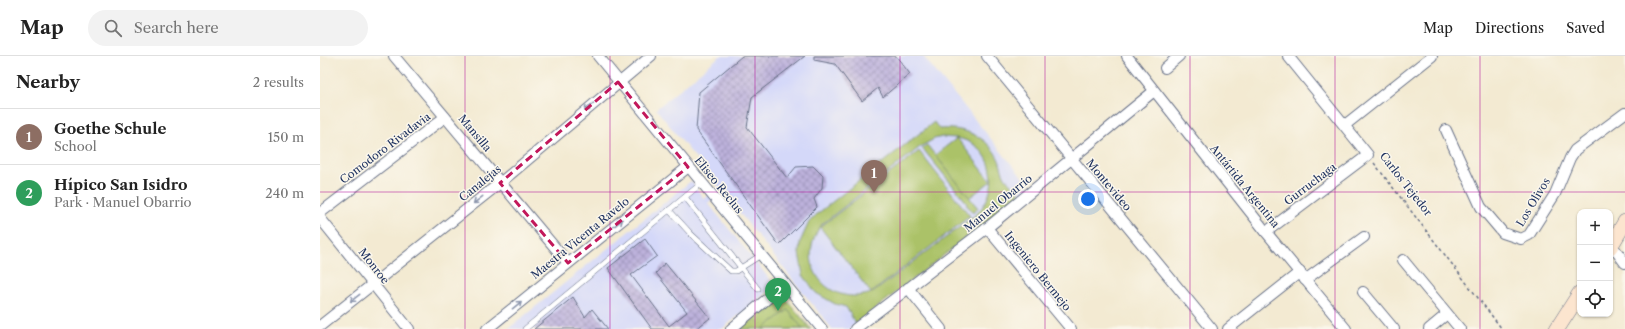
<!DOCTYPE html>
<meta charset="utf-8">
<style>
:root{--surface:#fff;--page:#f2f2f2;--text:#222;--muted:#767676;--line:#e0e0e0;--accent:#111827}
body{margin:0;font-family:"Libre Caslon Text",serif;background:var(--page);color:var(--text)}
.controls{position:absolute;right:12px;bottom:12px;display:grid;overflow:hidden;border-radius:8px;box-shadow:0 1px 3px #0004}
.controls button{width:36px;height:36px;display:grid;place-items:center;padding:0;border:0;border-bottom:1px solid var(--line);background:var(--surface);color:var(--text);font:20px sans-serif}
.you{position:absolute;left:768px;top:143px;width:14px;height:14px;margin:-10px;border:3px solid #fff;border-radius:50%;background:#1a73e8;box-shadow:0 0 0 6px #1a73e833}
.badge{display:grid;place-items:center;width:26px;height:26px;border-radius:50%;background:var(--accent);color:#fff;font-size:13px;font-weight:700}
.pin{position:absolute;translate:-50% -33px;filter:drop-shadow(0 1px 2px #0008)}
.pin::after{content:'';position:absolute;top:21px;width:14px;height:12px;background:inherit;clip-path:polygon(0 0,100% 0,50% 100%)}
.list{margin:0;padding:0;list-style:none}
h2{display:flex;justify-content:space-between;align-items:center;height:52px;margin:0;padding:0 16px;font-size:17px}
h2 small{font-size:13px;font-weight:400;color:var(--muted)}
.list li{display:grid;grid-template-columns:26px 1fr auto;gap:12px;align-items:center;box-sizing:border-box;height:56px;padding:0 16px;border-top:1px solid var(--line)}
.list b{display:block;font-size:15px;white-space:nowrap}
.list p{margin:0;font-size:13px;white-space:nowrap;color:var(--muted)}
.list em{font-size:13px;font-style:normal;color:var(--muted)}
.icon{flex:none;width:22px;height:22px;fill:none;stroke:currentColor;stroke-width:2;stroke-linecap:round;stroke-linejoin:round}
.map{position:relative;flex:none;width:1305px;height:273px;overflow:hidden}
header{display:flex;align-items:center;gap:24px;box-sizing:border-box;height:56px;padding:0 20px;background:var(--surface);border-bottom:1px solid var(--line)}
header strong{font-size:19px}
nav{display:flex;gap:22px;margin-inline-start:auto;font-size:14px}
.search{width:280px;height:36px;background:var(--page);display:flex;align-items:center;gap:10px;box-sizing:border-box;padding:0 14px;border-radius:22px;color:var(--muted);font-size:15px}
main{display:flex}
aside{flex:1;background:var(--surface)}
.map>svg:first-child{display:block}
</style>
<header>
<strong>Map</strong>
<div class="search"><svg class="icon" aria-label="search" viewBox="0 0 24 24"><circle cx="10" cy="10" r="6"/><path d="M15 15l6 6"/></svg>Search here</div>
<nav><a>Map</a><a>Directions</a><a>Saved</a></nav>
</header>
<main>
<aside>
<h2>Nearby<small>2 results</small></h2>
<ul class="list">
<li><span class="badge" style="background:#8d6e63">1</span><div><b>Goethe Schule</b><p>School</p></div><em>150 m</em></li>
<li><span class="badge" style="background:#2e9e5b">2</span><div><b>Hípico San Isidro</b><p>Park · Manuel Obarrio</p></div><em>240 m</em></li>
</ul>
</aside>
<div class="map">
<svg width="1305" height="273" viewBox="0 0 1305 273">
<defs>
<pattern id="park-crowns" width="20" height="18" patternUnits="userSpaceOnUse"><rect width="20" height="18" fill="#abc267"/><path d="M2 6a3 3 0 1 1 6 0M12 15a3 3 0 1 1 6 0" fill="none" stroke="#8a9e58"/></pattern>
<pattern id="building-cross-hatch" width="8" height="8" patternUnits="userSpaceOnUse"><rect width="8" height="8" fill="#bdb2dc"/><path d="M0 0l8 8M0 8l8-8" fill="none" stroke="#9991b6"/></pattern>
</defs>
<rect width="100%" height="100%" fill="#fbf7ec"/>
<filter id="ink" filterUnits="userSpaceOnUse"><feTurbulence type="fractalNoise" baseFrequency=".025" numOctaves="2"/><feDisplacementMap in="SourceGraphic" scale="8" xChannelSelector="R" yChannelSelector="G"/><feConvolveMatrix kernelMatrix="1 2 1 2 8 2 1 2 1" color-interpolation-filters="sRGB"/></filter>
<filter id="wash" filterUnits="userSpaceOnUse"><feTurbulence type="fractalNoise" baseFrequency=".012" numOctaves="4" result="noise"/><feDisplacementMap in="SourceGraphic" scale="16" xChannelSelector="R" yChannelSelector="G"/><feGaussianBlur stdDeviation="0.9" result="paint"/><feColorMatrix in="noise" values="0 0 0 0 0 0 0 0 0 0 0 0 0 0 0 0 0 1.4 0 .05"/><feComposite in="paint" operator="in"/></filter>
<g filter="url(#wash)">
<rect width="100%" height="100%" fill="#f3ead2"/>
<polygon fill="#d4d8f9" points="400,0 603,0 711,132 529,273 512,273 402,135 388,147 455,230 402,273 188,273 371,125 384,143 399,131 336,53"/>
<polygon fill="url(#park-crowns)" stroke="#637862" points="462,238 491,273 419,273"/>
<g fill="#abc267" stroke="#637862" fill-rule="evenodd">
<path d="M614 66 619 73C643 71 665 79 677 100 681 106 681 115 685 121 689 127 696 133 702 138L536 268 526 251 515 248 496 237 483 219 479 197 480 186 489 166 497 158ZM622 81 637 82 615 99 649 142 671 125 637 82C677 90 682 136 654 160L554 236C509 254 472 208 502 168L600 91 614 83Z"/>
<polygon points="607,89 658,152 653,157 646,148 647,147 602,92"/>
<polygon points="599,95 650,160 551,237 500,171"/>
<polygon points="468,254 483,273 443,273"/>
</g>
<g id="blocks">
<g fill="url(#building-cross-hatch)">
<polygon points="422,0 485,0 432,41 427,71 467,122 476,111 493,110 503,120 502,132 494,143 497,151 459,189 376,74 379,36"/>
<polygon points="494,0 576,0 590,18 563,41 558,32 542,45 515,8 494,4"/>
<polygon points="325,183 337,200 311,219 349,270 367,256 336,217 345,207 390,262 376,273 332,273 288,212"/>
<polygon points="253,241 265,261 272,253 288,273 214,273"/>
</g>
</g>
</g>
<g filter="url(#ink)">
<use href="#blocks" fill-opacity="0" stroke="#677087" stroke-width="1"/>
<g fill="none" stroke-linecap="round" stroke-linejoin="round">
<defs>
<g id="service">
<polyline points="365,141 438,233"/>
<polyline points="349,154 382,127"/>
<polyline points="205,273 349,154 371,178 411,215 416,215 441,199"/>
</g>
<g id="minor">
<polyline points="74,0 248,207"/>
<polyline points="278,0 502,273"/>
<polyline points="667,0 892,273"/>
<polyline points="807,0 946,176 1026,273"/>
<polyline points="845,12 859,0"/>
<polyline points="1025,69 1112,0"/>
<polyline points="1126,74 1161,151 1183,177 1201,183 1209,179 1235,138 1250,102 1255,94 1305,57"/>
<polyline points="0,157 125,61"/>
<polyline points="0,162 89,273"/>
<polyline points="667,172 751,273"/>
<polyline points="946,176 1048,99 968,0"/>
<polyline points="1291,188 1305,207"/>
<polyline points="1083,204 1140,273"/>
<polyline points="985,224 1044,181"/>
<polyline points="588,232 621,273"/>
<polyline points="1043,236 1074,273"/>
<polyline points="0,270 180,127 331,0"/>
<polyline points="167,273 368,111"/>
<polyline points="411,273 465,228"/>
<polyline points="535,273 667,172 834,35"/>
<polyline points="908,273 980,216"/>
<polyline points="1109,273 1127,258"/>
</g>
<g id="secondary">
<polyline points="1290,191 1305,166"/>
<polyline points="1237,273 1260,237"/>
</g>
</defs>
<use href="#service" stroke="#677087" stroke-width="6"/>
<use href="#minor" stroke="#677087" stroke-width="12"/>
<use href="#secondary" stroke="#677087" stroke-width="16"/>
<polyline stroke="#677087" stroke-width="1.5" stroke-dasharray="3 3" stroke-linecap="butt" points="1054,107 1182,273"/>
<use href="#service" stroke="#fff" stroke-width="5"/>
<use href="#minor" stroke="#fff" stroke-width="10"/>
<use href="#secondary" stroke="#fce5cf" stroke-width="15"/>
</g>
<defs><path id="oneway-shaft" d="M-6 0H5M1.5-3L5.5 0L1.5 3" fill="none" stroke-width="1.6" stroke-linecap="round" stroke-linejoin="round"/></defs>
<g stroke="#8d97ae">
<use href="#oneway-shaft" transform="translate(269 51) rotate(139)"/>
<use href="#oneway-shaft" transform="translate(158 144) rotate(142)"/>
<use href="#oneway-shaft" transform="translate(298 167) rotate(-39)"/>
<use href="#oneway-shaft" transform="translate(35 242) rotate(142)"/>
<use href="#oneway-shaft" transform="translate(197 249) rotate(-39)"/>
</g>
</g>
<path fill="none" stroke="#c2185b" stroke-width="3" stroke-dasharray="8 5" stroke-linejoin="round" d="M298 26 368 111 248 207 180 127Z"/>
<path fill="none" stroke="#b5179e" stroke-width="1" stroke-opacity="0.55" d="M145 0V273M290 0V273M435 0V273M580 0V273M725 0V273M870 0V273M1015 0V273M1160 0V273M0 136H1305"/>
<g text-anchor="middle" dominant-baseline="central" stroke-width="3" stroke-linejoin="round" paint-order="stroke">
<g font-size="11" fill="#1b2f5e" stroke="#fbf7ec">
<text transform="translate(155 77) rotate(50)">Mansilla</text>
<text transform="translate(65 92) rotate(-37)">Comodoro Rivadavia</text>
<text transform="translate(160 127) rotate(-39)">Canalejas</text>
<text transform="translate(990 128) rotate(-37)">Gurruchaga</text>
<text transform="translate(1086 128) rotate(52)">Carlos Tejedor</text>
<text transform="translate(399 129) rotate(51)">Eliseo Reclus</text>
<text transform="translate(789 129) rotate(50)">Montevideo</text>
<text transform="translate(925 130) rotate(51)">Antártida Argentina</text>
<text transform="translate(1213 146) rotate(-59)">Los Olivos</text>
<text transform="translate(678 147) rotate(-39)">Manuel Obarrio</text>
<text transform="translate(260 182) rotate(-39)">Maestra Vicenta Ravelo</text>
<text transform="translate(54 210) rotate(52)">Monroe</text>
<text transform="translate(718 215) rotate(51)">Ingeniero Bermejo</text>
</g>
</g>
</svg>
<div class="controls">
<button>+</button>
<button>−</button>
<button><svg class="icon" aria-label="locate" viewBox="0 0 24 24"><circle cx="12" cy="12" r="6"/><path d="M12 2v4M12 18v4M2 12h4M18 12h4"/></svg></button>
</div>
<div class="you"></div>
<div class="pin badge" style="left:554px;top:137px;background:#8d6e63">1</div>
<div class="pin badge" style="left:458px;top:255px;background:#2e9e5b">2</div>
</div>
</main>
